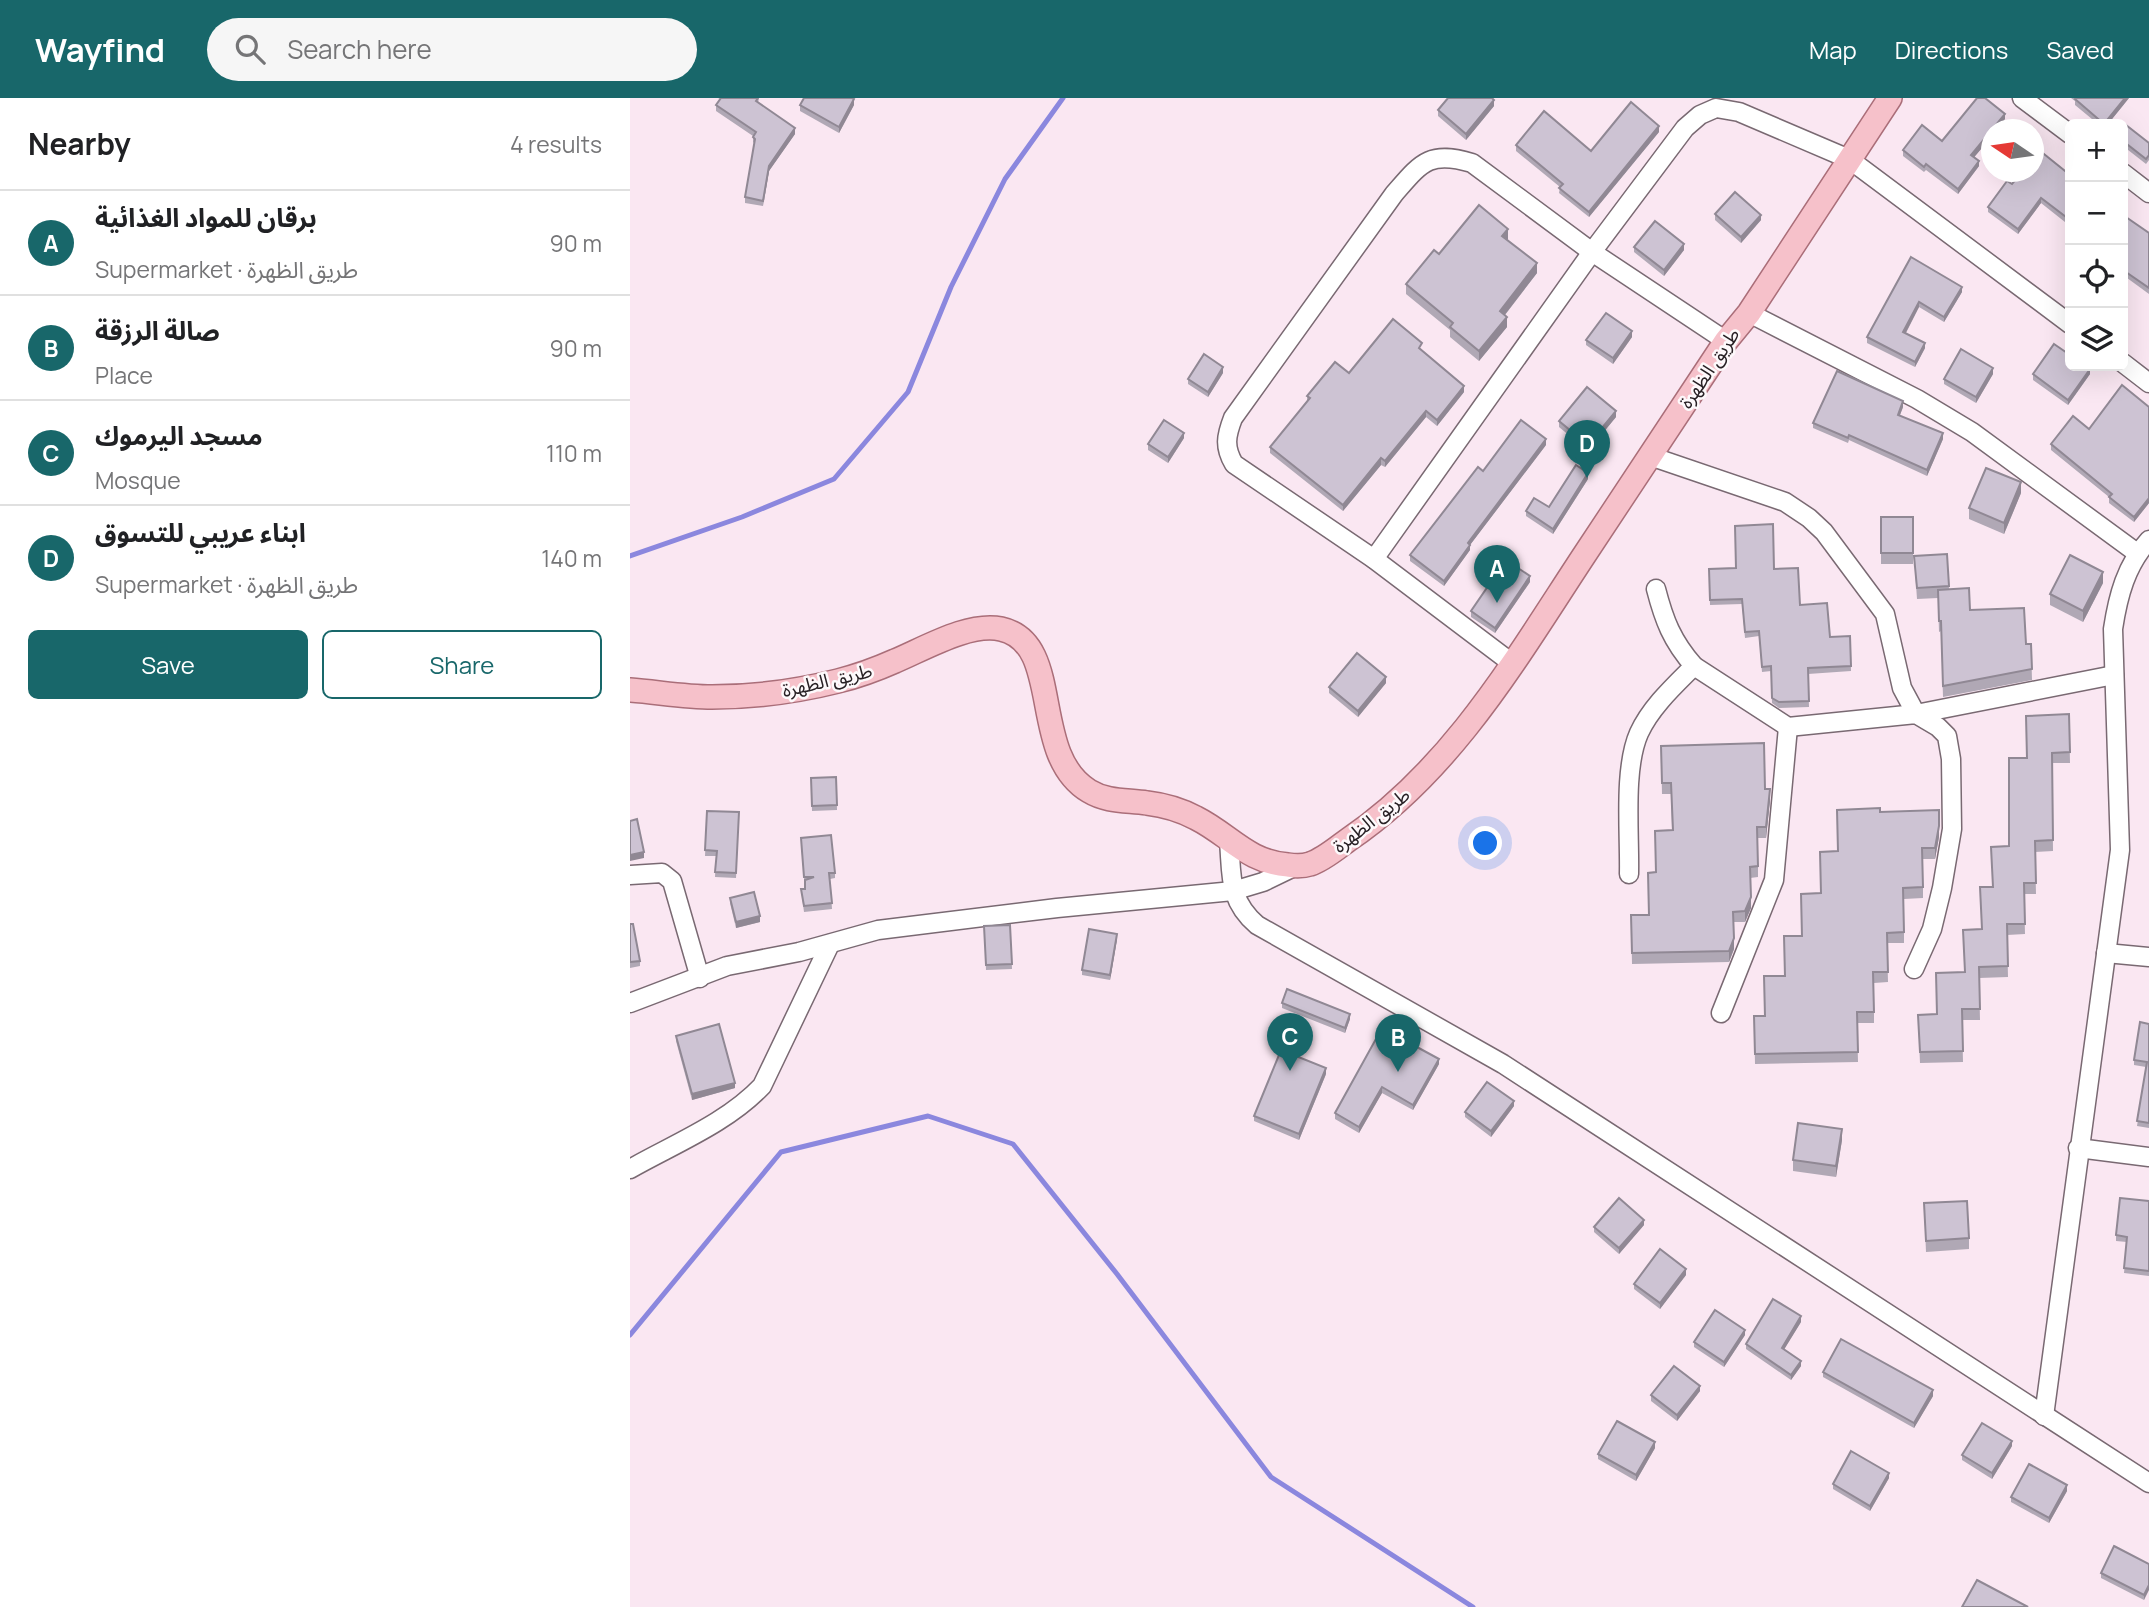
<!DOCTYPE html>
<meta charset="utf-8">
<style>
:root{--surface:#fff;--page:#f6f6f6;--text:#202124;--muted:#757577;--line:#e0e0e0;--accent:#18676a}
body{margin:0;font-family:Manrope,"Noto Sans Arabic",sans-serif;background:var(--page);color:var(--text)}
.controls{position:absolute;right:21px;top:21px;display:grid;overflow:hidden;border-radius:10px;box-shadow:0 7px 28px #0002}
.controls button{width:63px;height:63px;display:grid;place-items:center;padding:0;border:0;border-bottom:2px solid var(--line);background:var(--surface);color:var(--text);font:35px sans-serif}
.compass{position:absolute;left:1351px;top:21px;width:63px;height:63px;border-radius:50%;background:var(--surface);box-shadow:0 7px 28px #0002;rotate:283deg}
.you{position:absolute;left:856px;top:746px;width:24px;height:24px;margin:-18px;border:5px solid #fff;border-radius:50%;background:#1a73e8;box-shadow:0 0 0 10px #1a73e833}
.badge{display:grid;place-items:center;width:46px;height:46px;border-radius:50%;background:var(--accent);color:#fff;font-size:23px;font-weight:700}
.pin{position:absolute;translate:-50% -58px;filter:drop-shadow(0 2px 4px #0008)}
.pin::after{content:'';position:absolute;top:37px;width:24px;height:21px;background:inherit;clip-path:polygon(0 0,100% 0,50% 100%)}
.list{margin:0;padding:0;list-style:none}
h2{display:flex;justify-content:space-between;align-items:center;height:91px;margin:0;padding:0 28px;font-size:30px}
h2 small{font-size:23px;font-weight:400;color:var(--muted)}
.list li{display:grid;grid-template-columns:46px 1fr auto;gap:21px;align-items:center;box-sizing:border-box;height:105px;padding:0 28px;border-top:2px solid var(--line)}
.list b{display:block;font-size:26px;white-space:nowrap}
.list p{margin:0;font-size:23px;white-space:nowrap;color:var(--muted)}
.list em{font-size:23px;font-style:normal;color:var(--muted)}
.actions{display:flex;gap:14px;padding:21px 28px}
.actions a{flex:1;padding:16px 0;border:2px solid var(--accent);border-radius:10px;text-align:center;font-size:24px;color:var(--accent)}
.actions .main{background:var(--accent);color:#fff}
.icon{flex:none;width:38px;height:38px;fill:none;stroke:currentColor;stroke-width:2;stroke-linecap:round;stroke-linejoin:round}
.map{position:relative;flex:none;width:1519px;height:1509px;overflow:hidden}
header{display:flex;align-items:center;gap:42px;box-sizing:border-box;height:98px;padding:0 35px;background:var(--accent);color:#fff}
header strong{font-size:33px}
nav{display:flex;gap:38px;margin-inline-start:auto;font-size:24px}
.search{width:490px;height:63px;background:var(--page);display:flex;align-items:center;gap:18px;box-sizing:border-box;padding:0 24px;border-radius:38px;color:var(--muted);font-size:26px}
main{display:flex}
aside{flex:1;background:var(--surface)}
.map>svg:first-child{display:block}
</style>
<header>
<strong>Wayfind</strong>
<div class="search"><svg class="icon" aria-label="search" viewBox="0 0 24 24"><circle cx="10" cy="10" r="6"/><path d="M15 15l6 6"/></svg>Search here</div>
<nav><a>Map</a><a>Directions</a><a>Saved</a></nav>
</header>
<main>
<aside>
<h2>Nearby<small>4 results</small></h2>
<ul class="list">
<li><span class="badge">A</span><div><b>برقان للمواد الغذائية</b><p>Supermarket · طريق الظهرة</p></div><em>90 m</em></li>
<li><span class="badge">B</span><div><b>صالة الرزقة</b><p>Place</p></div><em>90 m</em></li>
<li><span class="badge">C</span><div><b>مسجد اليرموك</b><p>Mosque</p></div><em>110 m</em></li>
<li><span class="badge">D</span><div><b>ابناء عريبي للتسوق</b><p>Supermarket · طريق الظهرة</p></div><em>140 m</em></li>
</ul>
<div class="actions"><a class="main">Save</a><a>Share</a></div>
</aside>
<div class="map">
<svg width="1519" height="1509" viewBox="0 0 1519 1509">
<rect width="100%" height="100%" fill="#fae7f2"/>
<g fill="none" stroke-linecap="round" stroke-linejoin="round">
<g stroke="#8b87de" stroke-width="5">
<polyline points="0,458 112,419 204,381 278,294 321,189 375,81 433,0"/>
<polyline points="0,1237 151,1054 298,1018 383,1046 487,1176 641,1379 843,1509"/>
</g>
<defs>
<g id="minor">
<polyline points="1392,0 1440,36"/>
<polyline points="1493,75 1519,95"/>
<polyline points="1119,215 1287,301 1342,334 1507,455"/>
<polyline points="1493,265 1519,285"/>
<polyline points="1020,358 1155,404 1179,420 1194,434 1255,516 1272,590 1286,616 1484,577"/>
<polyline points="744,461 962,154 1055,30 1070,17 1086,10 1109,14 1219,61 1440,226"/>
<path d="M1026 491C1034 522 1042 543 1064 568L1158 629 1286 616 1308 629 1317 638 1321 661 1322 731 1312 790 1302 831 1284 871"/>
<path d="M883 566 744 461 604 366C594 349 596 338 603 320L764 96C791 65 799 52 842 65L962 154 1096 243"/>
<path d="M599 743C602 778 598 802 627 827L873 966 1519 1385"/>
<path d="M999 776C1000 736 993 671 1009 635 1021 609 1044 588 1064 568"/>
<polyline points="0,777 32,775 42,783 70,880"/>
<polyline points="1476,855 1519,859"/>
<polyline points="0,905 97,868 169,854 248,832 427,810 603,793 633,784 666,768"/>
<polyline points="1091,915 1144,782 1158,629"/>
<polyline points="1448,1050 1519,1059"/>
<path d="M0 1071C44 1046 97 1025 132 988L200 846"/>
<path d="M1414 1318 1490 752 1483 531C1488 498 1496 467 1519 442"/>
</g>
<path id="major" d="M0 592C27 594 55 599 82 599 124 599 168 593 208 583 228 578 247 571 265 563 294 551 339 524 371 531 435 545 398 656 459 693 477 704 496 702 517 705 534 707 551 712 566 720 600 737 617 764 658 767 665 768 674 768 680 766 693 762 707 750 718 742 823 671 887 559 955 456 1002 385 1049 314 1096 243L1119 215 1260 0"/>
</defs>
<use href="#minor" stroke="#796972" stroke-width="21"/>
<use href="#major" stroke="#aa6e79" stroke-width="26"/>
<use href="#minor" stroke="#fff" stroke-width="18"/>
<use href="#major" stroke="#f6c1ca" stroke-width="23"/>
</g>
<g fill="#b0a8b5">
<polygon points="88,0 129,0 128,5 165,36 139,73 133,108 115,105 115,99 125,46 123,44 123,38 86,13 86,7 90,1"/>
<polygon points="1441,0 1499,0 1478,26 1468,26 1445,7 1445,3"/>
<polygon points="170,7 224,7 209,35 170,13"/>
<polygon points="864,8 836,42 808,18 808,12"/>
<polygon points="1375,21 1362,32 1362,38 1344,59 1349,68 1328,96 1296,72 1294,74 1273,58 1273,52 1312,43"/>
<polygon points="1493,32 1519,45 1519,62 1516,66 1493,48"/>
<polygon points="1029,34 959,119 929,95 930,89 886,53 886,47 961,53"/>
<polygon points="1440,77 1440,128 1411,105 1388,136 1358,114 1358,109 1382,86"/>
<polygon points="1085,116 1131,122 1111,145 1085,122"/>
<polygon points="1493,117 1519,135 1519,196 1493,177"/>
<polygon points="878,141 877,142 907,175 875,217 877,229 849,263 820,239 820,232 776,196 776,186"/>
<polygon points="1004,149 1054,152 1034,178 1004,154"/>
<polygon points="1281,159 1332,194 1314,224 1289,209 1276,235 1295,250 1285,269 1237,245 1237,239"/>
<polygon points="1002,239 983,266 956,247 956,242"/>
<polygon points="792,252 834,294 807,328 796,319 755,369 751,367 713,413 640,355 640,349 677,303 677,298"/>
<polygon points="593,275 578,299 558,286 558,281"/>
<polygon points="1363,276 1346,305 1314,286 1314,281"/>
<polygon points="1403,276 1460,276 1438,307 1403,282"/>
<polygon points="1273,309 1270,317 1313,341 1297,378 1219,342 1218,345 1183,330 1183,325"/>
<polygon points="1519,309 1519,405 1504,424 1479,405 1479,399 1421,352 1421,346 1459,331"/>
<polygon points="986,319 958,353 929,329 929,323"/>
<polygon points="554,340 538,365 518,352 518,346"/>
<polygon points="916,347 840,447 840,452 814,488 780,463 780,457 853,373"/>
<polygon points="958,381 923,436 896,418 896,413 919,409"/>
<polygon points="1391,395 1374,436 1339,421 1339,410"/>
<rect x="1251" y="419" width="32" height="47"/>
<polygon points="1317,456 1319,491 1340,512 1396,546 1401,546 1402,582 1313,599 1311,533 1309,534 1308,500 1287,501 1284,458"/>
<polygon points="1079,471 1144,471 1170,507 1200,539 1220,538 1221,573 1178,576 1179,609 1149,610 1142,605 1141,573 1132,574 1129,538 1115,540 1112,506 1080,507"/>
<polygon points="900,484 865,535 841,519 841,513"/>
<polygon points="1473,485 1453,524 1420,507 1420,496"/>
<polygon points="756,585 728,619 699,595 699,589"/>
<polygon points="1439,616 1440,665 1422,665 1423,753 1405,754 1406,796 1394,796 1395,836 1377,837 1378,879 1349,880 1350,922 1332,922 1333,964 1290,965 1288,917 1306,916 1334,874 1351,831 1362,789 1379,748 1397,660"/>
<polygon points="1031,648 1135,691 1140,702 1136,740 1128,740 1128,779 1120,780 1121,810 1115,824 1104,824 1104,851 1099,864 1002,866 1001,817 1019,817 1025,774 1042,733 1041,696 1032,696"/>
<polygon points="206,679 207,712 182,713 181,680"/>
<polygon points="77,713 109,714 106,780 85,779 86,758 75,758"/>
<polygon points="1250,714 1309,739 1305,761 1293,761 1293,800 1274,801 1274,845 1257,845 1258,884 1244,885 1244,925 1227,925 1228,964 1125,966 1124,918 1135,918 1155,878 1207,753"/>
<polygon points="171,746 205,775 205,780 200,781 202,811 174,814 171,791 175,791"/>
<polygon points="100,800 130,824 106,830 100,805"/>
<polygon points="0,826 10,863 10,868 0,870"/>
<polygon points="380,827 382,871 356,872 354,828"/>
<polygon points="487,841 480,882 452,877 452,872"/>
<polygon points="652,905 720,921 715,935 652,910"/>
<polygon points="1519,926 1519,1030 1507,1028 1516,969 1504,967 1504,962"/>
<polygon points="752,930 809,966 783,1012 752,995 729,1035 705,1021 705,1015"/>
<polygon points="46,938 105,990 62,1002 46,943"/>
<polygon points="696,976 669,1042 624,1023 624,1018"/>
<polygon points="884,1008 861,1039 835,1019 835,1014"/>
<polygon points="1212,1042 1206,1079 1163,1073 1163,1062"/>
<polygon points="1519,1103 1519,1178 1494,1175 1497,1144 1486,1143 1486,1137"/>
<polygon points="1294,1105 1339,1140 1339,1151 1296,1154"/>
<polygon points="1014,1127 989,1156 964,1134 964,1129"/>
<polygon points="1056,1177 1030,1211 1004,1191 1004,1186"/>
<polygon points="1171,1224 1154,1251 1171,1268 1161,1282 1116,1251 1116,1246"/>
<polygon points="1115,1237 1094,1269 1064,1249 1064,1244"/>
<polygon points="1193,1274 1303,1298 1284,1330 1193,1279"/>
<polygon points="1070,1293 1047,1323 1021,1303 1021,1297"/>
<polygon points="1382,1348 1362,1381 1332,1362 1332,1357"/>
<polygon points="1025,1350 1006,1383 968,1361 968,1356"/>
<polygon points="1259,1380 1240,1413 1203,1391 1203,1386"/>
<polygon points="1437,1393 1419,1425 1381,1404 1381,1399"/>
<polygon points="1519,1466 1514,1502 1471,1480 1471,1475"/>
</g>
<g fill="#908894">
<polygon points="1495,0 1499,0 1478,26 1474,26"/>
<polygon points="224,1 224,7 209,35 209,29"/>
<polygon points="864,2 864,8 836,42 836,36"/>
<polygon points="1375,16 1375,21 1366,32 1362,32"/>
<polygon points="1029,28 1029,34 959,119 959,114"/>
<polygon points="165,30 165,36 139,73 133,108 139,68"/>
<polygon points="1362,32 1362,38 1341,63 1341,57"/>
<polygon points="1349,63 1349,68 1328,96 1328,91"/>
<polygon points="1411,100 1411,105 1388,136 1388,131"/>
<polygon points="1131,117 1131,122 1111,145 1111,139"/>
<polygon points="878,131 878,141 872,148 872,138"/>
<polygon points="1054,146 1054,152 1034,178 1034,172"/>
<polygon points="907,165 907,175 870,223 870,213"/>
<polygon points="1332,189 1332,194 1314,224 1314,219"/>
<polygon points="1289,204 1289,209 1273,240 1273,234"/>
<polygon points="877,219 877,229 849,263 849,253"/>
<polygon points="1002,233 1002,239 983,266 983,260"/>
<polygon points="1295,245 1295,250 1285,269 1285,264"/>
<polygon points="593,269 593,275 578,299 578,294"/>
<polygon points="1363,270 1363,276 1346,305 1346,299"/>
<polygon points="1460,271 1460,276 1438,307 1438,302"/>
<polygon points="834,288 834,294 807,328 807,322"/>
<polygon points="1273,303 1273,309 1268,322 1268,317"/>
<polygon points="796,313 796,319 755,369 755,363"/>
<polygon points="986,313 986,319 958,353 958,347"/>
<polygon points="554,335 554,340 538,365 538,359"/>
<polygon points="1313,335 1313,341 1297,378 1297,372"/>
<polygon points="916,341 916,347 840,447 840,452 814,488 814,483 838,445"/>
<polygon points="751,360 751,367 713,413 713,407"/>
<polygon points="958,375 958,381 923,436 923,431"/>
<polygon points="1391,384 1391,395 1374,436 1374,425"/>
<polygon points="1519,400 1519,405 1504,424 1504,419"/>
<polygon points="1473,474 1473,485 1453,524 1453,513"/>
<polygon points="900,478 900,484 865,535 865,530"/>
<polygon points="756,579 756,585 728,619 728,613"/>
<polygon points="1140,691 1140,702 1136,740 1136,729"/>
<polygon points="1309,728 1309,739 1305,761 1305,750"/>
<polygon points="14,754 14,760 0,763 0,757"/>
<polygon points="1121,799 1121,810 1115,824 1115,813"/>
<polygon points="130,818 130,824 106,830 106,824"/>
<polygon points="487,836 487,841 480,882 480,877"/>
<polygon points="1104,840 1104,851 1099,864 1099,853"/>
<polygon points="720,916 720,921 715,935 715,930"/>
<polygon points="809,961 809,966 783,1012 783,1007"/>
<polygon points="696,970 696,976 669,1042 669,1036"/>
<polygon points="105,985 105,990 62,1002 62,996"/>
<polygon points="752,989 752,995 729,1035 729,1029"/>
<polygon points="884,1003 884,1008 861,1039 861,1033"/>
<polygon points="1212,1031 1212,1042 1206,1079 1206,1068"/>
<polygon points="1014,1122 1014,1127 989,1156 989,1150"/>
<polygon points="1056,1171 1056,1177 1030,1211 1030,1205"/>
<polygon points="1171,1218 1171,1224 1152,1255 1152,1250"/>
<polygon points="1115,1232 1115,1237 1094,1269 1094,1264"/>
<polygon points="1171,1263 1171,1268 1161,1282 1161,1277"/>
<polygon points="1070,1288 1070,1293 1047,1323 1047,1317"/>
<polygon points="1303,1292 1303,1298 1284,1330 1284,1325"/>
<polygon points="1382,1343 1382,1348 1362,1381 1362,1375"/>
<polygon points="1025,1344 1025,1350 1006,1383 1006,1377"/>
<polygon points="1259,1375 1259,1380 1240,1413 1240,1408"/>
<polygon points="1437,1387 1437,1393 1419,1425 1419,1420"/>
<polygon points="1519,1487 1519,1492 1514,1502 1514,1497"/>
</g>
<g fill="#cdc3d3" stroke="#908894" stroke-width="2">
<polygon points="91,0 128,0 126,3 165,30 139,68 133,103 115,99 125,41 123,39 126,34 86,7"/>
<polygon points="174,0 222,0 224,1 209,29 170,7"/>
<polygon points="818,0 862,0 864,2 836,36 808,12"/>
<polygon points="1347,0 1355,0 1375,16 1341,57 1349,63 1328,91 1296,66 1294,69 1273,52 1292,27 1312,43"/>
<polygon points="1446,0 1495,0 1474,26 1445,1"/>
<polygon points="1001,4 1029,28 959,114 929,90 933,86 886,47 914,13 961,53"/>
<polygon points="1496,27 1519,45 1519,57 1516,61 1493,43 1493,32"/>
<polygon points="1409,52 1440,77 1440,122 1411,100 1388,131 1358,109 1377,83 1382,86 1392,74 1404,74 1404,58"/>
<polygon points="1105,94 1131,117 1111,139 1085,116"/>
<polygon points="849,107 878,131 872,138 907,165 870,213 877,219 849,253 820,229 823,225 776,186 804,152 809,156"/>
<polygon points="1493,117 1519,135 1519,190 1493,172"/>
<polygon points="1025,123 1054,146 1034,172 1004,149"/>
<polygon points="1281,159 1332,189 1314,219 1289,204 1273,234 1295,245 1285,264 1237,239"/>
<polygon points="976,215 1002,233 983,260 956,242"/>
<polygon points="763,221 792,245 789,250 834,288 807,322 796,313 755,363 751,360 713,407 640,349 680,300 677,298 705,264 719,275"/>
<polygon points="1424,246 1440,257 1440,268 1455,268 1460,271 1438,302 1403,276"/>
<polygon points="1331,251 1363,270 1346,299 1314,281"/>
<polygon points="574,256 593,269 578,294 558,281"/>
<polygon points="1207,273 1273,303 1268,317 1313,335 1297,372 1219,337 1218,340 1183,325"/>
<polygon points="1492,287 1519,309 1519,400 1504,419 1479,399 1482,396 1421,346 1443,318 1459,331"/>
<polygon points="957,289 986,313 958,347 929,323"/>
<polygon points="534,322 554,335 538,359 518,346"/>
<polygon points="891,322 916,341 838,445 840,447 814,483 780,457 848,369 853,373"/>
<polygon points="946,367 958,375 923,431 896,413 904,400 919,409"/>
<polygon points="1356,370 1391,384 1374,425 1339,410"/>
<rect x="1251" y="419" width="32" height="36"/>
<polygon points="1143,426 1144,471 1168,470 1170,507 1197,505 1200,539 1220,538 1221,568 1178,570 1179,603 1149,604 1142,600 1141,568 1132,569 1129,533 1115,534 1112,501 1080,502 1079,471 1106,470 1105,428"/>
<polygon points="1317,456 1319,488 1287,490 1284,458"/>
<polygon points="1440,457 1473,474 1453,513 1420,496"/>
<polygon points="876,462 900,478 865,530 841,513"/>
<polygon points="1339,490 1340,512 1394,510 1396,546 1401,546 1402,571 1313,588 1311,523 1309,523 1308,492"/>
<polygon points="727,555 756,579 728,613 699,589"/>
<polygon points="1439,616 1440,654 1422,655 1423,742 1405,743 1406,785 1394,785 1395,826 1377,826 1378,868 1349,869 1350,911 1332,911 1333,953 1290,954 1288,917 1307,916 1306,875 1335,874 1333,832 1352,831 1350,789 1363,789 1361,749 1379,748 1379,660 1397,660 1396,618"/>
<polygon points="1134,645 1135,691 1140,691 1136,729 1127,729 1128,768 1120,769 1121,799 1115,813 1103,814 1104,840 1099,853 1002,855 1001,817 1019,817 1018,775 1026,774 1025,733 1043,732 1041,685 1032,685 1031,648"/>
<polygon points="206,679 207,707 182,708 181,680"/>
<polygon points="1250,710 1250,714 1309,712 1309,728 1305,750 1292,750 1293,789 1273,790 1274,834 1257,835 1258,874 1243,874 1244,914 1227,914 1228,954 1125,956 1124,918 1135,918 1134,878 1155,878 1154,838 1172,838 1171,796 1191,795 1190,754 1208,753 1207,712"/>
<polygon points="77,713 109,714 106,775 85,774 87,753 75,752"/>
<polygon points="7,721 14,754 0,757 0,723"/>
<polygon points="201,737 205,775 199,775 202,805 174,808 171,791 175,791 175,782 184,779 174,779 171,740"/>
<polygon points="124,794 130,818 106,824 100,800"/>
<polygon points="0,826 3,826 10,863 0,864"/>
<polygon points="380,827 382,866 356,867 354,828"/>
<polygon points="459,831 487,836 480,877 452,872"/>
<polygon points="657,891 720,916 715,930 652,905"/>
<polygon points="1510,924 1519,926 1519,1025 1507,1023 1517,964 1504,962"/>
<polygon points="89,926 105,985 62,996 46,938"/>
<polygon points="752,930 809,961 783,1007 752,989 729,1029 705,1015"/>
<polygon points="651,952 696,970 669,1036 624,1018"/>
<polygon points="857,984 884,1003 861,1033 835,1014"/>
<polygon points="1168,1025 1212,1031 1206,1068 1163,1062"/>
<polygon points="989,1100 1014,1122 989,1150 964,1129"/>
<polygon points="1490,1100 1519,1103 1519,1173 1494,1170 1497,1139 1486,1137"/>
<polygon points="1337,1103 1339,1140 1296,1143 1294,1105"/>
<polygon points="1030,1151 1056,1171 1030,1205 1004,1186"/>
<polygon points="1143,1201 1171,1218 1152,1250 1171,1263 1161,1277 1116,1246"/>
<polygon points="1085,1212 1115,1232 1094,1264 1064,1244"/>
<polygon points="1211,1241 1303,1292 1284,1325 1193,1274"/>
<polygon points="1044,1268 1070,1288 1047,1317 1021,1297"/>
<polygon points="987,1323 1025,1344 1006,1377 968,1356"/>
<polygon points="1352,1325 1382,1343 1362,1375 1332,1357"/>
<polygon points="1221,1353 1259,1375 1240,1408 1203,1386"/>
<polygon points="1399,1366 1437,1387 1419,1420 1381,1399"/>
<polygon points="1484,1448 1519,1466 1519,1487 1514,1497 1471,1475"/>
<polygon points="1347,1482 1398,1509 1332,1509"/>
</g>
<g text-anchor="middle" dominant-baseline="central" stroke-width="5" stroke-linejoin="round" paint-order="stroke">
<g font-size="19" fill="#282125" stroke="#fdf9fb">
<text transform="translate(1079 270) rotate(-56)">طريق الظهرة</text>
<text transform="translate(197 582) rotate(-13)">طريق الظهرة</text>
<text transform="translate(741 722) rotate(-38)">طريق الظهرة</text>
</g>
</g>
</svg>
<div class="controls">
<button>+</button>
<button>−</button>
<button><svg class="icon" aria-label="locate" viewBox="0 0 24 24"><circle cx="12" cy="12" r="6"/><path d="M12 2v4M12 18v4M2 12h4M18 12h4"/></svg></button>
<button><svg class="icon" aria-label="layers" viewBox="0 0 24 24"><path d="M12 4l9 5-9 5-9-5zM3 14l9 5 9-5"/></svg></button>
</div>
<svg class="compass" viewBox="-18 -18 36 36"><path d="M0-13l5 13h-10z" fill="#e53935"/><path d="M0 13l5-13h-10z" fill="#757577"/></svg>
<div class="you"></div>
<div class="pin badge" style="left:867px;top:505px">A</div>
<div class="pin badge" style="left:768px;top:974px">B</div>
<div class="pin badge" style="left:660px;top:973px">C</div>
<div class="pin badge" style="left:957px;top:380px">D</div>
</div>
</main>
